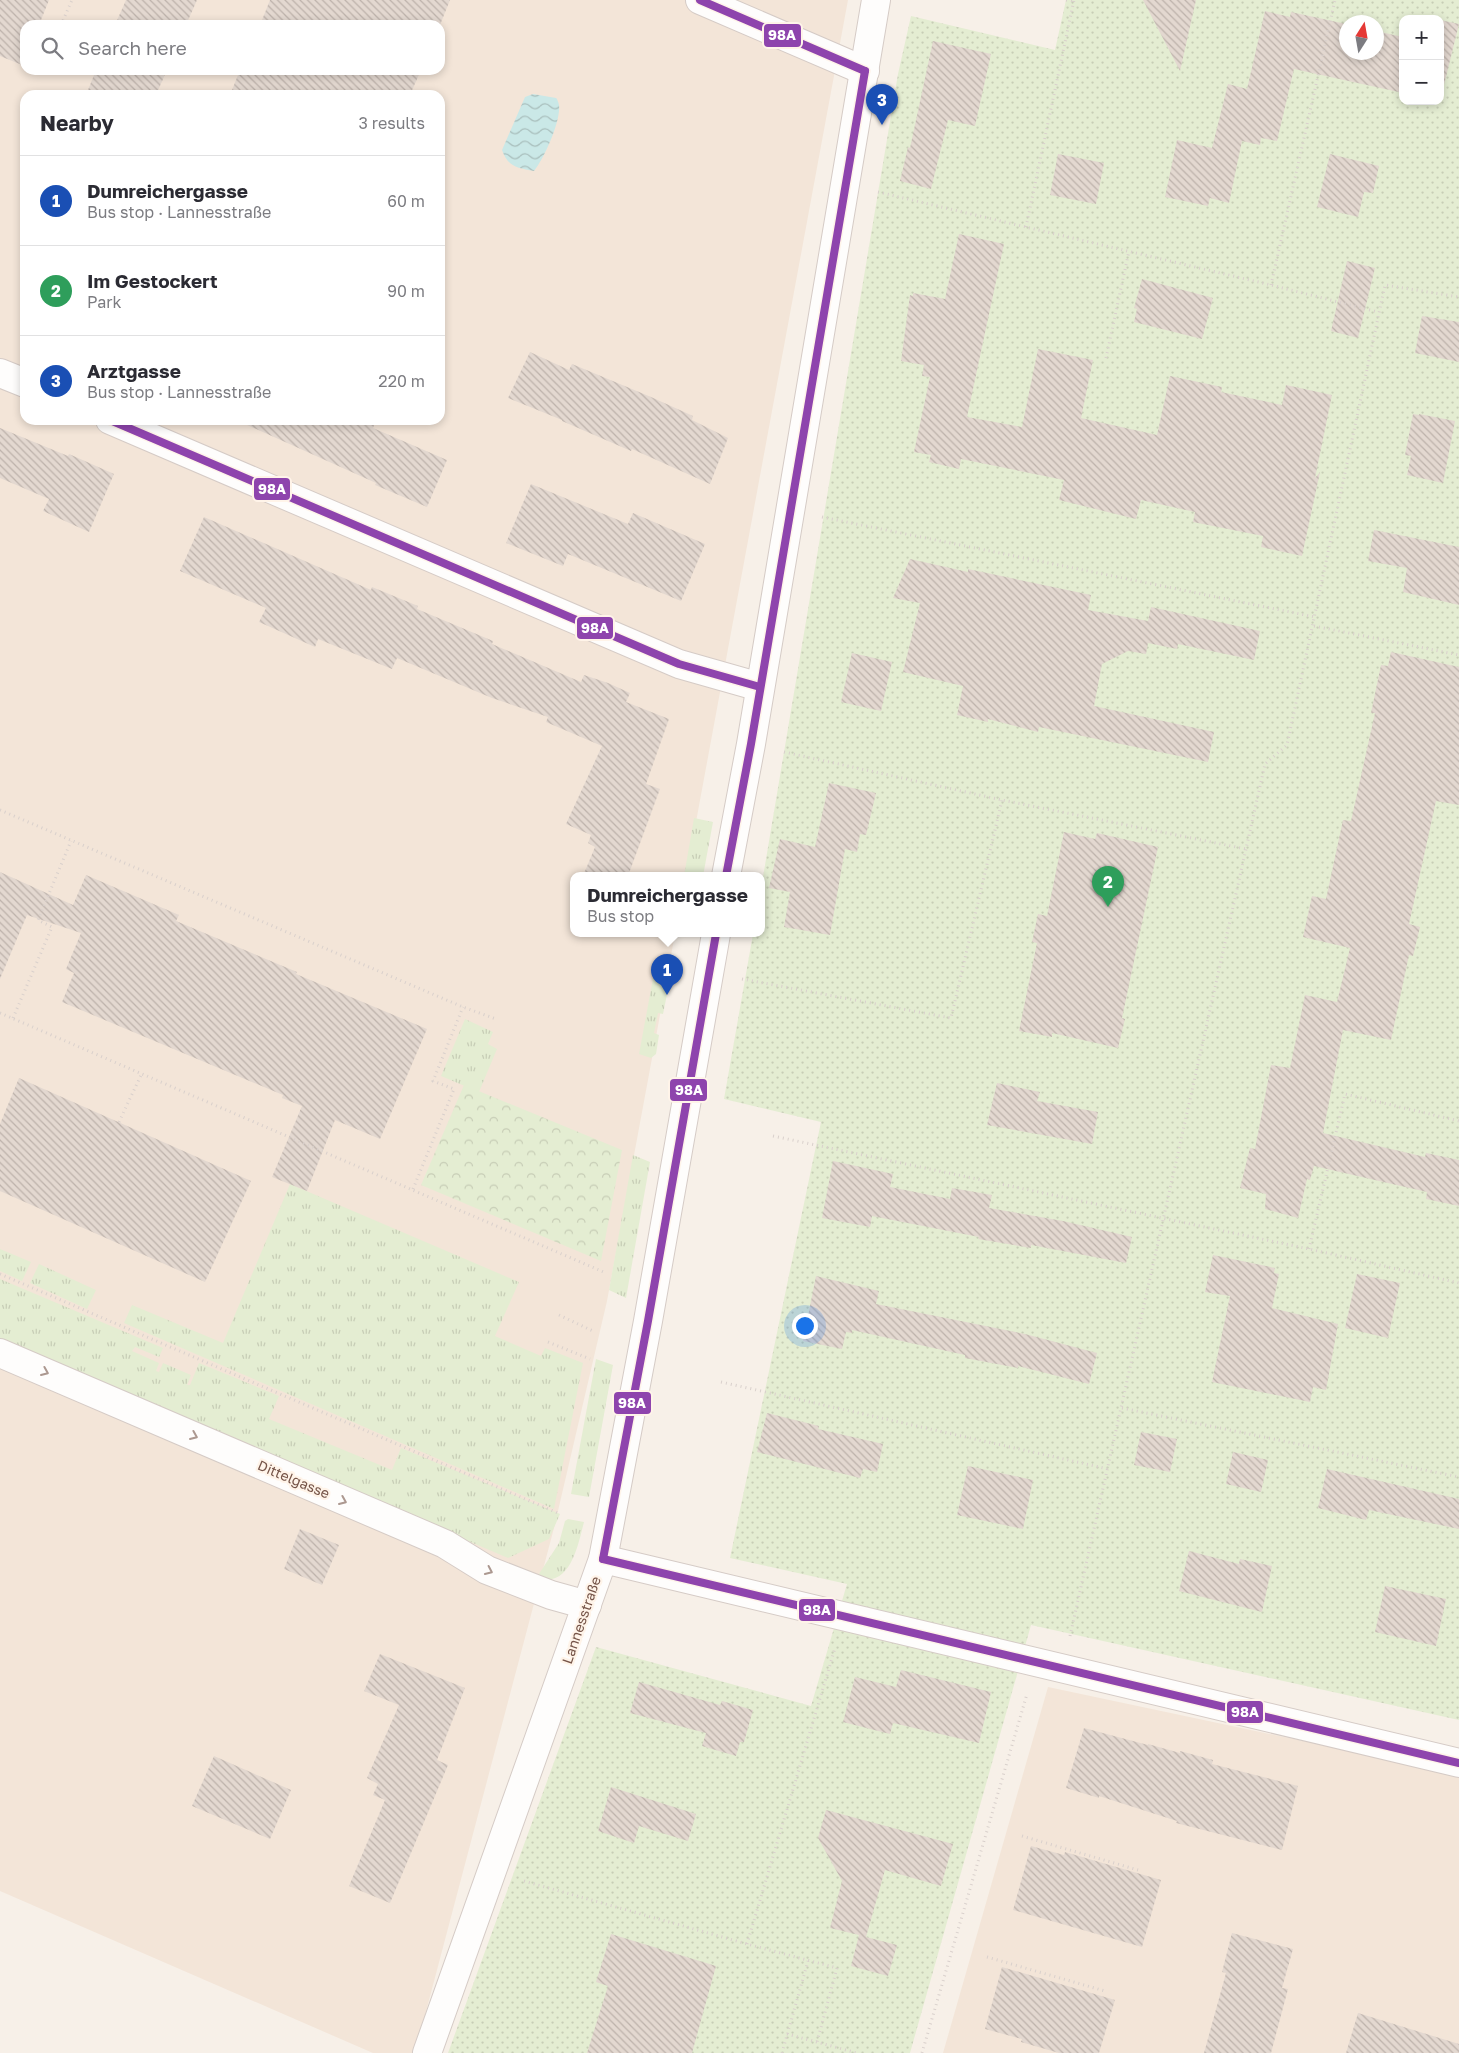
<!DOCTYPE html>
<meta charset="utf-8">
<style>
:root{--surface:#fff;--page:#f2f2f3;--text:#2b2b33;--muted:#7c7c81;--line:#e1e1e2;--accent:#0b8043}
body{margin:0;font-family:"Golos Text",sans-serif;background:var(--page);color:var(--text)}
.controls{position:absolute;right:15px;top:15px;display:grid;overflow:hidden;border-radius:10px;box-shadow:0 2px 8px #0003}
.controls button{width:45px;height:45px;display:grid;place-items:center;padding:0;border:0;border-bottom:1px solid var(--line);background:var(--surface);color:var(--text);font:25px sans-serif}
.compass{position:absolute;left:1339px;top:15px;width:45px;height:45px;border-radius:50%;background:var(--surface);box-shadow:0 2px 8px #0003;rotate:11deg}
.you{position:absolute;left:804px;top:1325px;width:18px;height:18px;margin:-12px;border:4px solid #fff;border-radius:50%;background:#1a73e8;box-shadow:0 0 0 8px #1a73e833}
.badge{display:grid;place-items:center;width:32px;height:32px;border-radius:50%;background:var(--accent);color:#fff;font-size:16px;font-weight:700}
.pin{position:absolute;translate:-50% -41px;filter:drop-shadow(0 1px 2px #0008)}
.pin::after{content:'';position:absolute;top:26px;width:18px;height:15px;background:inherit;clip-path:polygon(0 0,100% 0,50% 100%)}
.popup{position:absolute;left:570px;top:872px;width:195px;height:65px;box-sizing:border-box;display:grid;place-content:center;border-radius:10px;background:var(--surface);filter:drop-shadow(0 1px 4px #0005);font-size:16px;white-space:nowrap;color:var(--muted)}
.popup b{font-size:19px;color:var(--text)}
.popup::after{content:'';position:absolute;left:50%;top:100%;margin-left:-10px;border:10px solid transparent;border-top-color:var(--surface)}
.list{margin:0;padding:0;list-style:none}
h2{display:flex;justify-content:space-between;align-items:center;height:65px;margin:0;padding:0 20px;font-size:21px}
h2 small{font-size:16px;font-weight:400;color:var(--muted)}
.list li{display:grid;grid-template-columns:32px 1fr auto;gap:15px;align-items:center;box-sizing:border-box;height:90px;padding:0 20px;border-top:1px solid var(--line)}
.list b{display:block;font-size:19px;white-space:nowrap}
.list p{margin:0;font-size:16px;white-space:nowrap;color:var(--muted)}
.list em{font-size:16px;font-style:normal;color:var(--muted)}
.icon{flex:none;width:28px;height:28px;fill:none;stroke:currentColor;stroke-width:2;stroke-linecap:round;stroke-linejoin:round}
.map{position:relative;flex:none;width:1459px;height:2053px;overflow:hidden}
.search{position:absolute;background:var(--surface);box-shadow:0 2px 8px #0003;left:20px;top:20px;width:425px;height:55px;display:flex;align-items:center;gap:12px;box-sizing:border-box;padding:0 18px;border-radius:15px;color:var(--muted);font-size:19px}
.panel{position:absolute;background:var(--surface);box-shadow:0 2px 8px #0003;left:20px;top:90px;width:425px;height:335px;border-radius:15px}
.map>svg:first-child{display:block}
</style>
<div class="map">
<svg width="1459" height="2053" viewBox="0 0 1459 2053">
<defs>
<pattern id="grass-tufts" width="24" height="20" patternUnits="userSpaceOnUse" patternTransform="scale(1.25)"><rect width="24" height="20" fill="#e4edd2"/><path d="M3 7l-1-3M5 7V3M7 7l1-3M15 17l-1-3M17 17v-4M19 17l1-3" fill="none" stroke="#c7cdb6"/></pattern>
<pattern id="forest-crowns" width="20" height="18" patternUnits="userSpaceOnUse" patternTransform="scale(1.25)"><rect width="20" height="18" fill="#e4edd2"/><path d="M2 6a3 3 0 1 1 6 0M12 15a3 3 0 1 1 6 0" fill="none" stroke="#c7cdb6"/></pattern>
<pattern id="garden-dots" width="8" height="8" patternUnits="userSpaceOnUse" patternTransform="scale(1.25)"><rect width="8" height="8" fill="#e4edd2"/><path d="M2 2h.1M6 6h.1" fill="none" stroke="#c7cdb6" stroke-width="1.8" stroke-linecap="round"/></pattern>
<pattern id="water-waves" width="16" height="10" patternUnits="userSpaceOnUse" patternTransform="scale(1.25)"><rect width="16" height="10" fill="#cae8e7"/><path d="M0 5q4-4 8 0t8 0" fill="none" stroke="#a9bfbd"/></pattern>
<pattern id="building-back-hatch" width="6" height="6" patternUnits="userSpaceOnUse" patternTransform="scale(1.25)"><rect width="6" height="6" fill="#e3d8d0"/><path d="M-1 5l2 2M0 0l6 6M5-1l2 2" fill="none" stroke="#bdb2ab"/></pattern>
</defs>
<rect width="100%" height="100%" fill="#f7f0e8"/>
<g fill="#f3e5d8" fill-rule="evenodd">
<path d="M0 0H848L686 876H573V934H675L607 1301 554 1528 415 2053H373L0 1891ZM25 25H440V70H25ZM25 95H440V420H25Z"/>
<polygon points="1048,1687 1459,1774 1459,2053 943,2053"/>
</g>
<g fill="url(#grass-tufts)">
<polygon points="694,818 713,822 703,876 684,876"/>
<polygon points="657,957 671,960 673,965 663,1014 658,1013 654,1033 659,1035 656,1054 651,1058 639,1054"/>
<polygon points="465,1019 493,1032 488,1044 497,1049 479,1092 441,1076"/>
<polygon points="633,1155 650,1162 626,1298 609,1290"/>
<polygon points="290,1184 519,1282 495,1336 541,1356 545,1348 583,1363 554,1509 124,1323 132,1305 223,1343"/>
<polygon points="0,1249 31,1262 22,1281 0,1271"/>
<polygon points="39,1264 96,1290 87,1309 30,1283"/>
<polygon points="0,1279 163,1348 159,1357 135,1347 132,1351 159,1363 156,1371 159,1372 163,1363 191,1375 187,1385 190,1385 199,1363 279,1396 269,1419 392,1470 401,1448 560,1514 549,1539 508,1558 0,1341"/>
<polygon points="596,1359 613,1365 589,1497 571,1494"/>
<path d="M568 1519 584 1522C578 1545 570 1590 537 1577L559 1543 565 1521Z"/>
</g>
<polygon fill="url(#forest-crowns)" points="464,1085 622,1150 601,1261 421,1185"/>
<path fill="url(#garden-dots)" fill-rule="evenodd" d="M1066 0H1459V1720L1031 1625 910 2053H448L596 1647 811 1706 847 1584 730 1558 821 1122 724 1099 753 934H761V889L898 74 911 16 1055 50ZM1403 19H1440V101H1403ZM1346 22H1376V52H1346Z"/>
<path fill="url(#water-waves)" d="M533 94 556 98C557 98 559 104 559 105 561 121 544 159 534 171 517 168 508 167 502 150L525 97Z"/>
<g fill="url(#building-back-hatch)">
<polygon points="0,0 49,0 39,25 25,25 25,57 22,65 0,56"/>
<polygon points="126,0 197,0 186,25 115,25"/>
<polygon points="270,0 450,0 440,25 260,25"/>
<polygon points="1143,0 1196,0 1180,71"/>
<polygon points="1265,11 1290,17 1291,12 1346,24 1346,52 1376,52 1376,31 1403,37 1403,93 1294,69 1277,141 1261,138 1260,145 1242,141 1229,203 1210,198 1208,206 1165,197 1177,140 1212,148 1228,84 1247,89"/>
<polygon points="1440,20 1459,24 1440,101"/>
<polygon points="933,41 991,54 975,126 948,120 931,189 900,181 908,147 910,148"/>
<polygon points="96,70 167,70 156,95 86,95"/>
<polygon points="240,70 421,70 410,95 230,95"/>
<polygon points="1058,154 1104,163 1096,204 1050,195"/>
<polygon points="1330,154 1379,166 1373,193 1364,192 1358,217 1317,207"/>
<polygon points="959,234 1004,244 967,417 1022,427 1038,349 1093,360 1081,418 1157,435 1170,376 1222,387 1221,392 1282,405 1286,385 1332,395 1315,478 1320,472 1302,556 1261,547 1263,536 1193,522 1195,512 1141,500 1136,519 1059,500 1064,480 961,459 959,469 929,462 931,455 914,452 930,377 922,376 924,365 901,361 910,295 913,296 913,293 945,299"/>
<polygon points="1347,261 1375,268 1358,338 1331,331"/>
<polygon points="1142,279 1213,298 1202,339 1134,322 1137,309 1134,308"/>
<polygon points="1422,316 1459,322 1459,362 1415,353"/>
<polygon points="530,352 569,370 572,364 651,397 693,416 692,420 728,438 710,484 632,449 631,451 562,421 562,420 508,398"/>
<polygon points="1413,414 1419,415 1419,414 1455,421 1443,483 1407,475 1411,456 1405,455"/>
<polygon points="236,420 376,420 373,428 447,460 427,507 375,485 376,483"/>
<polygon points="0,428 68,456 69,454 114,474 89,532 43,511 49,499 0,478"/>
<polygon points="531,484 628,524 633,513 705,544 681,601 568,554 563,566 506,543"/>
<polygon points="204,517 371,590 372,587 418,606 417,609 493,641 492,644 581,682 584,675 608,683 630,693 626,702 669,719 646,784 660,789 628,876 583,876 595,847 588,843 591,835 566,824 602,746 546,722 548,717 492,698 397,658 392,669 318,639 315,647 259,622 266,608 180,571"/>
<polygon points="1374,530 1459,547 1459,605 1403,592 1407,568 1368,561"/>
<polygon points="910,559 968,572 968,569 1091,595 1088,610 1148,621 1151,607 1260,631 1254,660 1178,644 1177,649 1148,643 1146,654 1128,651 1102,664 1094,706 1214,732 1208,762 1039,727 1038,732 988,719 988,722 957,715 963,686 903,672 920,603 893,598"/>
<polygon points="1391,652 1459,667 1459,805 1436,801 1409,924 1420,927 1413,956 1409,955 1391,1040 1343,1030 1323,1133 1425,1157 1426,1153 1459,1160 1459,1206 1426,1199 1427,1192 1314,1166 1310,1180 1307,1179 1298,1218 1265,1209 1266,1194 1240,1188 1250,1148 1255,1149 1271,1065 1290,1068 1305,995 1337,1002 1350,948 1303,937 1312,896 1326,899 1343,820 1351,821 1375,713 1371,713 1381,665 1388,666"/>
<polygon points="852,653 892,662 881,711 841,702"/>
<polygon points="829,783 876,793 866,835 860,834 857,852 845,849 830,935 784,927 790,892 769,888 780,839 815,847"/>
<polygon points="1064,832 1095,839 1097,833 1158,847 1122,1018 1125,1019 1118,1048 1052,1033 1052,1037 1019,1031 1037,943 1032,942 1038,914 1047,916"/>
<polygon points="0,872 73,905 86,875 179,915 176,921 297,972 296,974 427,1029 380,1139 335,1120 307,1191 272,1177 302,1106 282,1098 283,1095 62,1002 74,973 66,969 81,933 27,915 0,979"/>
<polygon points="19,1078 251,1181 205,1282 0,1191 0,1124"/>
<polygon points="997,1083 1040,1092 1037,1101 1098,1112 1092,1144 987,1125"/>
<polygon points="833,1161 893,1174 890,1187 950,1199 952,1188 992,1195 989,1208 1063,1221 1132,1237 1126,1263 1031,1245 1031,1248 978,1239 979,1237 872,1216 870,1227 822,1218"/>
<polygon points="1213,1255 1275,1268 1274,1273 1279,1274 1272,1308 1338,1324 1326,1390 1313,1387 1310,1402 1212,1382 1230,1296 1205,1292"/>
<polygon points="1357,1274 1400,1283 1388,1338 1345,1328"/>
<polygon points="816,1276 879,1291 876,1304 1025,1334 1097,1353 1089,1384 1018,1366 1018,1368 965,1358 965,1355 852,1330 852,1333 846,1332 842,1349 803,1341"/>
<polygon points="767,1413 819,1426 818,1429 883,1444 877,1472 863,1469 860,1478 757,1452"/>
<polygon points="1141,1432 1177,1439 1170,1472 1134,1465"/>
<polygon points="1233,1452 1268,1460 1261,1492 1226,1484"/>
<polygon points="968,1466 1033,1480 1023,1529 957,1515"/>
<polygon points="1327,1469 1459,1499 1459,1529 1369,1510 1366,1520 1318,1508"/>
<polygon points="300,1529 339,1545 322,1585 284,1569"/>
<polygon points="1189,1551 1239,1564 1240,1559 1272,1566 1262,1612 1179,1591"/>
<polygon points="1385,1586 1446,1599 1436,1646 1375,1632"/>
<polygon points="380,1654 465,1688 437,1760 448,1765 390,1903 349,1886 385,1800 373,1795 378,1784 367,1778 399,1705 364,1691"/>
<polygon points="901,1670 991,1692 979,1743 893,1723 890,1734 843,1722 855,1677 896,1687"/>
<polygon points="639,1682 720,1705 722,1701 753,1710 744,1742 740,1742 736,1756 702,1746 706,1733 630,1713"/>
<polygon points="1084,1728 1148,1745 1148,1744 1180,1753 1180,1751 1213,1760 1212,1764 1298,1786 1282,1850 1176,1823 1177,1821 1099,1796 1099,1798 1066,1788"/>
<polygon points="214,1756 291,1790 270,1839 192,1806"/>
<polygon points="611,1787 696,1814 688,1841 639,1826 634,1843 598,1831"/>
<polygon points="826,1810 953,1844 941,1886 885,1870 866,1937 897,1945 888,1976 851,1966 859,1935 830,1928 842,1881 818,1838"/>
<polygon points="1031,1846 1064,1855 1065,1852 1161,1880 1142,1947 1013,1910"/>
<polygon points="1232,1933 1293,1949 1282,1988 1288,1989 1271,2053 1204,2053 1226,1973 1222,1972"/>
<polygon points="611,1934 716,1966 692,2053 587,2053 608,1986 596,1982"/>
<polygon points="1002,1967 1115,2000 1099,2053 1059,2053 1021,2042 1022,2039 985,2029"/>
<polygon points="1358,2013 1459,2044 1459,2053 1346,2053"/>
</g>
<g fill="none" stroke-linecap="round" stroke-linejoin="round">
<defs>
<g id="minor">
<polyline points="700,0 865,71"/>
<polyline points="0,373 25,383"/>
<polyline points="110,420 679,664 760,687"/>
<polyline points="726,876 751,744 876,0"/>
<polyline points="0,1353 445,1544 487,1570 551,1595 587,1605"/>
<polyline points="603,1559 1459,1763"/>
<polyline points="427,2053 603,1559 648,1321 716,934"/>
</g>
</defs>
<use href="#minor" stroke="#d5cbc6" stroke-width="30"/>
<g stroke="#d9d0cc" stroke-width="3" stroke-dasharray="1 4" stroke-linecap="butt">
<polyline points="1066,0 1073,1"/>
<polyline points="61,25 72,0"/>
<polyline points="878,192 1271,285 1378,312"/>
<polyline points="1026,227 1074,0"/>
<polyline points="1271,285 1335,0"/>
<polyline points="1106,358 1129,251"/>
<polyline points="822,517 1315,617"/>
<polyline points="1314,626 1459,655"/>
<polyline points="784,752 1002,800 1246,849"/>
<polyline points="0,810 463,1007 496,1019"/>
<polyline points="742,979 951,1018 1002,800"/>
<polyline points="0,1013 606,1273"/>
<polyline points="13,1018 52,927 38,920 71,841"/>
<polyline points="119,1122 142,1073"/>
<polyline points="773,1136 1309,1249 1459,1283"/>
<polyline points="413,1189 454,1089 433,1081 463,1007"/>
<polyline points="1309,1249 1345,1094 1459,1121"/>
<polyline points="0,1274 560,1514"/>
<polyline points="559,1315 595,1332"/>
<polyline points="548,1342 590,1359"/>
<polyline points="721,1382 1108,1469"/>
<polyline points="1122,1408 1459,1477"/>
<polyline points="1070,1636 1265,764 1287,745 1385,285 1459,297"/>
<polyline points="1022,1836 1138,1870"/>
<polyline points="524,1881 747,1944 837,1968 817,2042"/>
<polyline points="747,1944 835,1648"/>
<polyline points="987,1957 1105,1991"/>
<polyline points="787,2034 857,2053"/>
<polyline points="782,2053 808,1961"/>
<polyline points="922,2053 1027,1694"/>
</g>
<use href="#minor" stroke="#fefdfc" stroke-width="28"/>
<defs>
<g id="bus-1">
<polyline points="700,0 865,71"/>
<polyline points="110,420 679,664 760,687"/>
<polyline points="726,876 751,744 865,71"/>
<polyline points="603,1559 1459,1763"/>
<polyline points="603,1559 648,1321 716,934"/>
</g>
</defs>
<use href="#bus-1" stroke="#fff4e9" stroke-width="11"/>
<use href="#bus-1" stroke="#8e44ad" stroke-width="8"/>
</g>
<defs><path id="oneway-chevron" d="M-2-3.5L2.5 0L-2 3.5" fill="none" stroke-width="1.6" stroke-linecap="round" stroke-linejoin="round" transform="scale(1.25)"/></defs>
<g stroke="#ac9890">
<use href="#oneway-chevron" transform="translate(45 1372) rotate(23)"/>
<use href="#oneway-chevron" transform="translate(194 1436) rotate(23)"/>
<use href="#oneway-chevron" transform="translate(343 1501) rotate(23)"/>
<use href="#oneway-chevron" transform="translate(489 1571) rotate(25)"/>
</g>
<g text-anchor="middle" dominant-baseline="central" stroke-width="4.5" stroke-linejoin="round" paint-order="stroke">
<g font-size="14" fill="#755448" stroke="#fff4e9">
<text transform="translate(294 1479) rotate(23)">Dittelgasse</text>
<text transform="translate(581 1620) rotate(-71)">Lannesstraße</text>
</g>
</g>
<g stroke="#fff4e9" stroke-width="2">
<rect x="763" y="23" width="39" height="25" rx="5" fill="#8e44ad"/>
<rect x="253" y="477" width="38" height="24" rx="5" fill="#8e44ad"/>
<rect x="576" y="616" width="38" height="24" rx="5" fill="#8e44ad"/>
<rect x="669" y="1078" width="39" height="24" rx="5" fill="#8e44ad"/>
<rect x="613" y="1391" width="39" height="24" rx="5" fill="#8e44ad"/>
<rect x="798" y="1598" width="38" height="24" rx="5" fill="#8e44ad"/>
<rect x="1226" y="1700" width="38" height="24" rx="5" fill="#8e44ad"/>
</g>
<g font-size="14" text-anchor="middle" font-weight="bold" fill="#fff">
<text x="782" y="40">98A</text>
<text x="272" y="494">98A</text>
<text x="595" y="633">98A</text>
<text x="689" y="1095">98A</text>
<text x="632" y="1408">98A</text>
<text x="817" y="1615">98A</text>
<text x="1245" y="1717">98A</text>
</g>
</svg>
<div class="controls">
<button>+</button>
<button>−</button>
</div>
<svg class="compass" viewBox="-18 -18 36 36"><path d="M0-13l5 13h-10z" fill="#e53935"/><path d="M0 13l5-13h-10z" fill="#7c7c81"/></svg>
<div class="you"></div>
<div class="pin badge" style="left:667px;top:995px;background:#1a4fb4">1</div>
<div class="popup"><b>Dumreichergasse</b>Bus stop</div>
<div class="pin badge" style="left:1108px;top:907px;background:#2e9e5b">2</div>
<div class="pin badge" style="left:882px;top:125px;background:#1a4fb4">3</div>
<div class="search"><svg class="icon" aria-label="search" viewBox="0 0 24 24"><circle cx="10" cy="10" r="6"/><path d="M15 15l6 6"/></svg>Search here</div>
<section class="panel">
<h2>Nearby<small>3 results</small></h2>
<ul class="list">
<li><span class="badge" style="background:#1a4fb4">1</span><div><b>Dumreichergasse</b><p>Bus stop · Lannesstraße</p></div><em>60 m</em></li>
<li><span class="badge" style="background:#2e9e5b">2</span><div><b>Im Gestockert</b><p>Park</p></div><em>90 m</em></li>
<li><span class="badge" style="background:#1a4fb4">3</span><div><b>Arztgasse</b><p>Bus stop · Lannesstraße</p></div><em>220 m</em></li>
</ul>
</section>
</div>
